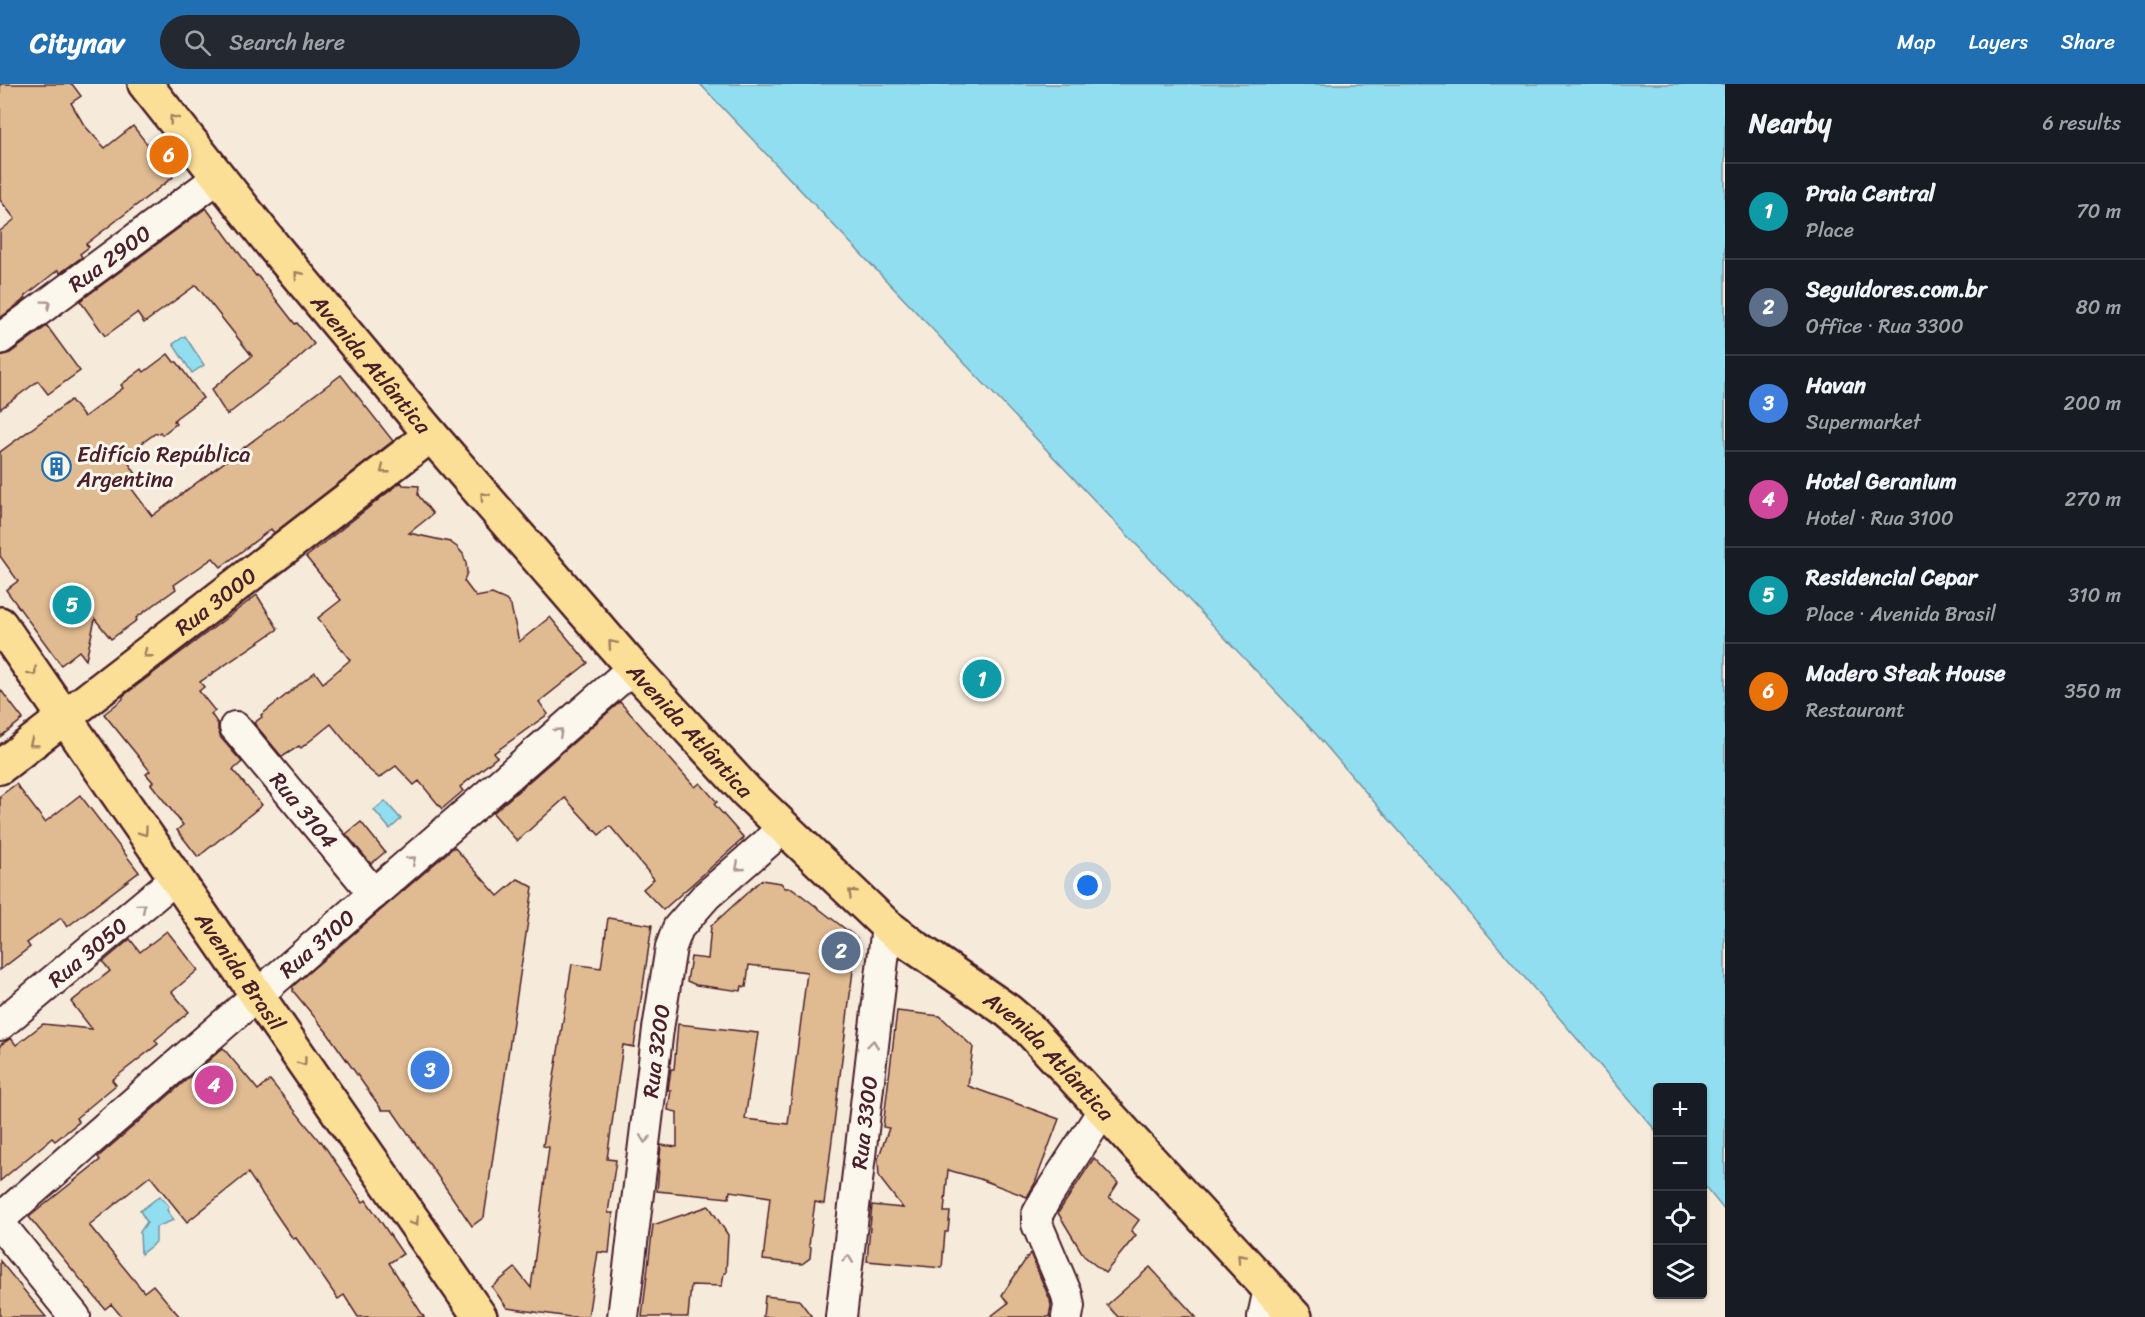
<!DOCTYPE html>
<meta charset="utf-8">
<style>
:root{--surface:#171b24;--page:#242831;--text:#f1f3f6;--muted:#9ea1a6;--line:#363941;--accent:#1f6fb2}
body{margin:0;font-family:Sriracha,sans-serif;background:var(--page);color:var(--text)}
.controls{position:absolute;right:18px;bottom:18px;display:grid;overflow:hidden;border-radius:6px;box-shadow:0 2px 4px #0004}
.controls button{width:54px;height:54px;display:grid;place-items:center;padding:0;border:0;border-bottom:2px solid var(--line);background:var(--surface);color:var(--text);font:30px sans-serif}
.you{position:absolute;left:1088px;top:802px;width:21px;height:21px;margin:-15px;border:4px solid #fff;border-radius:50%;background:#1a73e8;box-shadow:0 0 0 9px #1a73e833}
.badge{display:grid;place-items:center;width:39px;height:39px;border-radius:50%;background:var(--accent);color:#fff;font-size:20px;font-weight:700}
.pin{position:absolute;translate:-50% -50%;border:3px solid #fff;box-shadow:0 2px 6px #0006}
.list{margin:0;padding:0;list-style:none}
h2{display:flex;justify-content:space-between;align-items:center;height:78px;margin:0;padding:0 24px;font-size:26px}
h2 small{font-size:20px;font-weight:400;color:var(--muted)}
.list li{display:grid;grid-template-columns:39px 1fr auto;gap:18px;align-items:center;box-sizing:border-box;height:96px;padding:0 24px;border-top:2px solid var(--line)}
.list b{display:block;font-size:22px;white-space:nowrap}
.list p{margin:0;font-size:20px;white-space:nowrap;color:var(--muted)}
.list em{font-size:20px;font-style:normal;color:var(--muted)}
.icon{flex:none;width:33px;height:33px;fill:none;stroke:currentColor;stroke-width:2;stroke-linecap:round;stroke-linejoin:round}
.map{position:relative;flex:none;width:1725px;height:1233px;overflow:hidden}
header{display:flex;align-items:center;gap:36px;box-sizing:border-box;height:84px;padding:0 30px;background:var(--accent);color:#fff}
header strong{font-size:28px}
nav{display:flex;gap:33px;margin-inline-start:auto;font-size:21px}
.search{width:420px;height:54px;background:var(--page);display:flex;align-items:center;gap:15px;box-sizing:border-box;padding:0 21px;border-radius:33px;color:var(--muted);font-size:22px}
main{display:flex}
aside{flex:1;background:var(--surface)}
.map>svg:first-child{display:block}
</style>
<header>
<strong>Citynav</strong>
<div class="search"><svg class="icon" aria-label="search" viewBox="0 0 24 24"><circle cx="10" cy="10" r="6"/><path d="M15 15l6 6"/></svg>Search here</div>
<nav><a>Map</a><a>Layers</a><a>Share</a></nav>
</header>
<main>
<div class="map">
<svg width="1725" height="1233" viewBox="0 0 1725 1233">
<rect width="100%" height="100%" fill="#f6ebda"/>
<filter id="ink" filterUnits="userSpaceOnUse"><feTurbulence type="fractalNoise" baseFrequency=".0167" numOctaves="2"/><feDisplacementMap in="SourceGraphic" scale="12" xChannelSelector="R" yChannelSelector="G"/><feConvolveMatrix kernelMatrix="1 2 1 2 8 2 1 2 1" color-interpolation-filters="sRGB"/></filter>
<g filter="url(#ink)">
<g fill="#91def0" stroke="#7592a1" stroke-width="1.5">
<polygon points="700,0 1725,0 1725,1127 1703,1100 1702,1004 1658,1004 1657,1048 1315,649"/>
<polygon points="185,252 204,281 192,289 173,260"/>
<polygon points="385,717 401,735 390,745 374,726"/>
<polygon points="160,1112 169,1122 167,1126 174,1136 156,1143 156,1158 141,1170 140,1148 147,1138 140,1127"/>
</g>
<g fill="#e0bb91" stroke="#4a1f2b" stroke-width="1.5">
<polygon points="0,0 72,0 81,12 71,19 84,41 105,64 133,42 173,93 86,160 89,163 80,170 82,173 60,189 58,186 25,212 26,214 0,234 0,147 15,135 0,116"/>
<polygon points="206,124 256,192 257,191 295,240 297,239 314,260 291,281 227,331 211,306 252,272 196,201 144,239 137,229 105,252 80,217"/>
<polygon points="47,242 80,287 48,310 38,297 0,325 0,272 10,269"/>
<polygon points="168,270 174,278 177,278 203,314 176,334 174,337 176,340 162,351 160,348 157,350 156,349 124,372 136,390 126,397 152,432 341,291 393,357 274,449 271,445 221,483 213,474 174,501 176,505 136,534 137,536 111,555 95,535 86,576 79,567 61,581 6,506 18,497 0,472 0,368 71,316 84,333 123,304 121,301 142,285 144,288"/>
<polygon points="401,398 403,401 419,402 418,411 433,430 409,449 450,458 457,463 463,470 466,479 467,488 464,497 476,513 492,510 506,516 511,522 519,558 550,533 588,579 539,618 548,630 494,669 497,673 460,703 463,707 442,725 419,697 414,701 396,682 379,694 366,683 331,640 301,664 299,662 282,673 254,639 262,633 261,631 315,588 323,599 350,576 318,534 341,516 306,473"/>
<polygon points="257,511 278,545 200,598 204,603 199,607 215,627 211,630 218,640 218,646 221,654 242,678 233,686 262,721 198,773 177,746 183,741 151,700 153,698 146,690 150,687 104,630 123,615 123,612"/>
<polygon points="0,605 23,635 0,653"/>
<polygon points="620,618 695,703 700,699 717,718 714,720 744,754 663,826 643,805 654,795 610,742 599,751 565,714 517,757 493,729"/>
<polygon points="16,700 45,738 80,711 139,788 67,843 61,834 27,859 30,863 0,886 0,712"/>
<polygon points="361,738 385,768 371,780 346,750"/>
<polygon points="454,763 498,812 518,795 533,803 484,1133 472,1142 392,1026 382,1026 326,947 293,907 293,902"/>
<polygon points="761,796 781,799 785,804 792,804 857,854 824,1120 815,1118 809,1161 811,1163 810,1174 802,1180 763,1176 770,1113 730,1107 729,1114 657,1107 661,1061 677,1063 677,1028 668,1026 671,1006 668,1006 671,985 674,985 678,940 758,949 745,1035 788,1040 807,888 749,881 746,903 742,902 741,907 696,901 687,897 691,873 708,875 711,842"/>
<polygon points="608,834 652,841 634,963 623,961 607,1075 616,1076 608,1129 613,1129 609,1169 598,1168 588,1233 570,1233 507,1224 492,1203 515,1184 531,1204 549,1063 543,1062 572,880 601,884"/>
<polygon points="167,847 198,886 172,908 189,928 155,956 158,960 112,996 116,1001 76,1034 79,1038 55,1057 52,1054 0,1097 0,961 11,954 16,961 43,940 92,945 71,918 110,887 103,878 130,855 140,868"/>
<polygon points="897,927 940,932 973,963 968,1002 1059,1035 1035,1099 1027,1113 980,1095 948,1086 944,1128 950,1128 948,1148 945,1148 942,1184 867,1177 872,1121 903,1124 879,1093 878,1075 889,1044 883,1043"/>
<polygon points="223,964 258,1006 270,996 320,1058 321,1057 363,1118 366,1116 403,1170 389,1179 424,1233 358,1233 344,1211 338,1215 296,1154 293,1155 248,1089 187,1138 150,1092 89,1141 144,1208 153,1201 180,1233 122,1233 111,1220 105,1225 29,1133 100,1076 98,1073"/>
<polygon points="1094,1074 1118,1099 1109,1113 1139,1136 1131,1147 1136,1151 1105,1189 1084,1172 1058,1129"/>
<polygon points="709,1122 728,1151 726,1189 724,1189 722,1202 691,1201 688,1233 642,1233 653,1141"/>
<polygon points="1030,1169 1050,1216 1051,1222 1049,1233 990,1233 1008,1219 1002,1211"/>
<polygon points="0,1177 46,1233 0,1233"/>
<polygon points="1150,1183 1196,1233 1118,1233 1107,1221"/>
<polygon points="765,1212 799,1216 812,1233 763,1233"/>
</g>
<g fill="none" stroke-linecap="round" stroke-linejoin="round">
<defs>
<g id="minor">
<path id="s1" d="M0 255 219 93"/>
<path id="s2" d="M235 643 374 810"/>
<path id="s3" d="M0 941 176 794"/>
<path id="s4" d="M0 1135 633 584"/>
<polyline points="0,1140 75,1233"/>
<path id="s5" d="M623 1233 658 945 671 863 678 844 706 812 767 759 782 743"/>
<path id="s6" d="M841 1233 887 842"/>
<polyline points="1067,1233 1069,1222 1067,1211 1037,1140 1037,1131 1045,1116 1104,1025"/>
<polyline points="1263,1233 1269,1205"/>
</g>
<g id="major">
<path id="s7" d="M145 0 274 163 431 351 633 584 747 708 887 842 912 861 1008 927 1029 945 1295 1233"/>
<path id="s8" d="M0 540 480 1233"/>
<path id="s9" d="M0 683 431 351"/>
</g>
</defs>
<use href="#minor" stroke="#4a1f2b" stroke-width="34"/>
<use href="#major" stroke="#4a1f2b" stroke-width="38"/>
<use href="#minor" stroke="#fbf7ec" stroke-width="30"/>
<use href="#major" stroke="#fbdf96" stroke-width="33"/>
</g>
<defs><path id="oneway-chevron" d="M-2-3.5L2.5 0L-2 3.5" fill="none" stroke-width="1.6" stroke-linecap="round" stroke-linejoin="round" transform="scale(1.5)"/></defs>
<g stroke="#a27f60">
<use href="#oneway-chevron" transform="translate(173 35) rotate(-128)"/>
<use href="#oneway-chevron" transform="translate(298 191) rotate(-131)"/>
<use href="#oneway-chevron" transform="translate(384 386) rotate(142)"/>
<use href="#oneway-chevron" transform="translate(484 412) rotate(-131)"/>
<use href="#oneway-chevron" transform="translate(612 560) rotate(-131)"/>
<use href="#oneway-chevron" transform="translate(147 570) rotate(142)"/>
<use href="#oneway-chevron" transform="translate(33 588) rotate(55)"/>
<use href="#oneway-chevron" transform="translate(33 659) rotate(143)"/>
<use href="#oneway-chevron" transform="translate(144 748) rotate(55)"/>
<use href="#oneway-chevron" transform="translate(852 809) rotate(-137)"/>
<use href="#oneway-chevron" transform="translate(303 978) rotate(55)"/>
<use href="#oneway-chevron" transform="translate(415 1138) rotate(55)"/>
<use href="#oneway-chevron" transform="translate(1241 1174) rotate(-133)"/>
</g>
<g stroke="#ab9695">
<use href="#oneway-chevron" transform="translate(47 220) rotate(-37)"/>
<use href="#oneway-chevron" transform="translate(559 648) rotate(-41)"/>
<use href="#oneway-chevron" transform="translate(412 776) rotate(-41)"/>
<use href="#oneway-chevron" transform="translate(739 783) rotate(139)"/>
<use href="#oneway-chevron" transform="translate(142 823) rotate(-40)"/>
<use href="#oneway-chevron" transform="translate(873 960) rotate(-83)"/>
<use href="#oneway-chevron" transform="translate(645 1055) rotate(97)"/>
<use href="#oneway-chevron" transform="translate(848 1175) rotate(-83)"/>
</g>
</g>
<defs>
<symbol id="building-ring" viewBox="-11 -11 22 22"><circle r="9.5" fill="#fbf7ec" stroke="#1f6fb2" stroke-width="1.5"/><path d="M-4-6H4V6H1V3H-1V6H-4ZM-2.5-4.3h1.7v1.8h-1.7ZM.8-4.3h1.7v1.8H.8ZM-2.5-1h1.7V.8h-1.7ZM.8-1h1.7V.8H.8Z" fill="#1f6fb2"/></symbol>
</defs>
<g fill-rule="evenodd">
<use href="#building-ring" x="40" y="366" width="33" height="33"/>
</g>
<g text-anchor="middle" dominant-baseline="central" stroke-width="6" stroke-linejoin="round" paint-order="stroke">
<g font-size="22" fill="#4a1f2b" stroke="#fbf7ec">
<text stroke="none"><textPath href="#s1" startOffset="136">Rua 2900</textPath></text>
<text stroke="none"><textPath href="#s7" startOffset="360">Avenida Atlântica</textPath></text>
<text stroke="none"><textPath href="#s9" startOffset="272">Rua 3000</textPath></text>
<text stroke="none"><textPath href="#s7" startOffset="846">Avenida Atlântica</textPath></text>
<text stroke="none"><textPath href="#s2" startOffset="108">Rua 3104</textPath></text>
<text stroke="none"><textPath href="#s4" startOffset="420">Rua 3100</textPath></text>
<text stroke="none"><textPath href="#s3" startOffset="114">Rua 3050</textPath></text>
<text stroke="none"><textPath href="#s8" startOffset="422">Avenida Brasil</textPath></text>
<text stroke="none"><textPath href="#s5" startOffset="268">Rua 3200</textPath></text>
<text stroke="none"><textPath href="#s7" startOffset="1332">Avenida Atlântica</textPath></text>
<text stroke="none"><textPath href="#s6" startOffset="196">Rua 3300</textPath></text>
</g>
<g font-size="22" fill="#4a1f2b" stroke="#fbf7ec" text-anchor="start">
<text x="77" y="370">Edifício República<tspan x="77" dy="25">Argentina</tspan></text>
</g>
</g>
</svg>
<div class="controls">
<button>+</button>
<button>−</button>
<button><svg class="icon" aria-label="locate" viewBox="0 0 24 24"><circle cx="12" cy="12" r="6"/><path d="M12 2v4M12 18v4M2 12h4M18 12h4"/></svg></button>
<button><svg class="icon" aria-label="layers" viewBox="0 0 24 24"><path d="M12 4l9 5-9 5-9-5zM3 14l9 5 9-5"/></svg></button>
</div>
<div class="you"></div>
<div class="pin badge" style="left:982px;top:595px;background:#0f9aa8">1</div>
<div class="pin badge" style="left:841px;top:867px;background:#5c6f8a">2</div>
<div class="pin badge" style="left:430px;top:986px;background:#3f7fe0">3</div>
<div class="pin badge" style="left:214px;top:1001px;background:#d1479c">4</div>
<div class="pin badge" style="left:72px;top:521px;background:#0f9aa8">5</div>
<div class="pin badge" style="left:169px;top:71px;background:#e8710a">6</div>
</div>
<aside>
<h2>Nearby<small>6 results</small></h2>
<ul class="list">
<li><span class="badge" style="background:#0f9aa8">1</span><div><b>Praia Central</b><p>Place</p></div><em>70 m</em></li>
<li><span class="badge" style="background:#5c6f8a">2</span><div><b>Seguidores.com.br</b><p>Office · Rua 3300</p></div><em>80 m</em></li>
<li><span class="badge" style="background:#3f7fe0">3</span><div><b>Havan</b><p>Supermarket</p></div><em>200 m</em></li>
<li><span class="badge" style="background:#d1479c">4</span><div><b>Hotel Geranium</b><p>Hotel · Rua 3100</p></div><em>270 m</em></li>
<li><span class="badge" style="background:#0f9aa8">5</span><div><b>Residencial Cepar</b><p>Place · Avenida Brasil</p></div><em>310 m</em></li>
<li><span class="badge" style="background:#e8710a">6</span><div><b>Madero Steak House</b><p>Restaurant</p></div><em>350 m</em></li>
</ul>
</aside>
</main>
